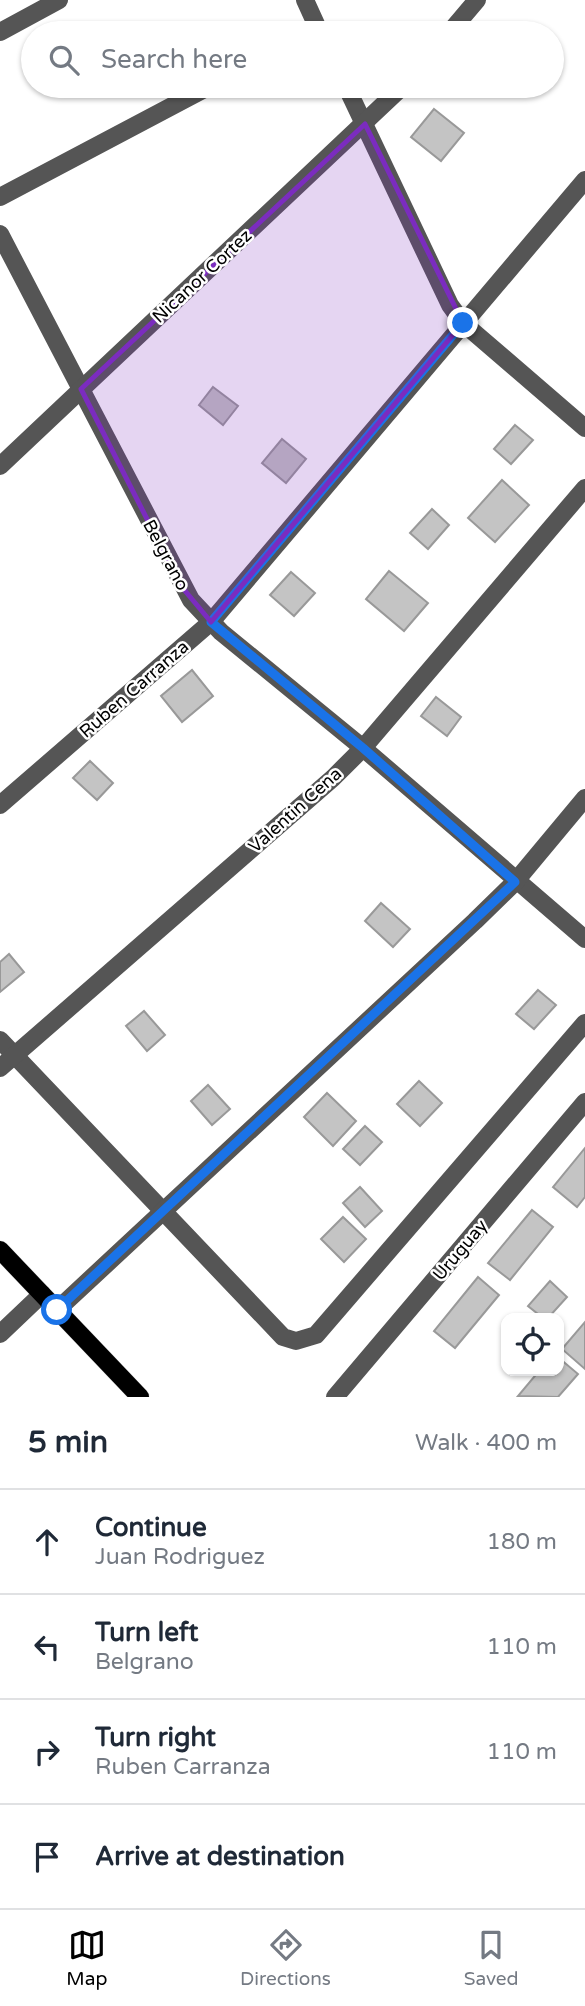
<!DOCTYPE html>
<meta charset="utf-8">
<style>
:root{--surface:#fff;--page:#f2f2f3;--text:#1f2937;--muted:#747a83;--line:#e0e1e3;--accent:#000}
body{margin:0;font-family:"Varela Round",sans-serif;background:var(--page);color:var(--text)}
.controls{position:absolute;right:21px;bottom:21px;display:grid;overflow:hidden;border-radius:14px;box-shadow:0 2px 5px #0004}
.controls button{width:63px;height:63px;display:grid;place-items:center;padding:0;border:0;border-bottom:2px solid var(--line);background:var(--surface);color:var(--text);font:35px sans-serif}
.stop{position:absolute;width:21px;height:21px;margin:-16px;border:5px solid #1a73e8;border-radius:50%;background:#fff}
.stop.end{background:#1a73e8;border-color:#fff;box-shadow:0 2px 7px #0008}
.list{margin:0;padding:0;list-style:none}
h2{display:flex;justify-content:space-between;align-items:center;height:91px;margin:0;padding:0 28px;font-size:30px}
h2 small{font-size:23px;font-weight:400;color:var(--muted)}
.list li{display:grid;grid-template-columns:46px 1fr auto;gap:21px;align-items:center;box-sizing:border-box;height:105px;padding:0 28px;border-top:2px solid var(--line)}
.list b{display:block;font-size:26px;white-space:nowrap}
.list p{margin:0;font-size:23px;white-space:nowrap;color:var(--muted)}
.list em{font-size:23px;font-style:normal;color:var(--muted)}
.icon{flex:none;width:38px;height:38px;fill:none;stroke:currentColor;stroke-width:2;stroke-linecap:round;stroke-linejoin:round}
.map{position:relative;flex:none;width:585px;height:1397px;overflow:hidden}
.search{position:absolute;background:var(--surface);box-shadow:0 2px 5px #0004;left:21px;right:21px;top:21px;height:77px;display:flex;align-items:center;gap:18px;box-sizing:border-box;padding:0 24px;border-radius:38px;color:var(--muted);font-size:26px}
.sheet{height:511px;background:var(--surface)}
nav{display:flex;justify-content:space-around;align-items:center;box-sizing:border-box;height:98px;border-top:2px solid var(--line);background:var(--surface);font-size:19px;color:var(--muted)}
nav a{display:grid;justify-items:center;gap:4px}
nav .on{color:var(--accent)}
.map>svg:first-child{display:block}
</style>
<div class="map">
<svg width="585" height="1397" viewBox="0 0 585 1397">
<rect width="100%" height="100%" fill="#fff"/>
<g fill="#c4c4c4" stroke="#999" stroke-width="2">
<polygon points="434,109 464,133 441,161 411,137"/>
<polygon points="213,387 238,406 223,425 199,405"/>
<polygon points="515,425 533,440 511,464 494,449"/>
<polygon points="282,439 306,459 286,483 262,463"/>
<polygon points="502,480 529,505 495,542 468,518"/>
<polygon points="432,509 449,525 428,549 410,533"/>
<polygon points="389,571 428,603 404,631 366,599"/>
<polygon points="291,572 315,593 294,616 270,595"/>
<polygon points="192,670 213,696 182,722 161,696"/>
<polygon points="436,697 461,717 447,736 421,716"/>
<polygon points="90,761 113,783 97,800 73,778"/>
<polygon points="381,903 410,929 393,947 365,921"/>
<polygon points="9,954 24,972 0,992 0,962"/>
<polygon points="538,990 556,1005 534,1029 516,1014"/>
<polygon points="144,1011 165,1035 147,1051 126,1026"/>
<polygon points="419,1081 442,1103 420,1126 397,1104"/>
<polygon points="208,1085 230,1109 212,1125 191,1101"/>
<polygon points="327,1093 356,1121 333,1146 304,1117"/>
<polygon points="365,1126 382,1142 360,1165 343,1149"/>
<polygon points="585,1148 585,1197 577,1207 553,1187"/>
<polygon points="360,1187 382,1211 365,1227 343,1203"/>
<polygon points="532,1210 553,1227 510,1280 488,1263"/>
<polygon points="343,1217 366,1239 344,1262 321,1239"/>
<polygon points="478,1277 499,1295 455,1348 434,1331"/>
<polygon points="550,1281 567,1297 548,1318 543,1318 528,1306"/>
<polygon points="585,1322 585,1369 562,1349"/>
<polygon points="559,1358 578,1374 558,1397 518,1396 539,1371 559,1371"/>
</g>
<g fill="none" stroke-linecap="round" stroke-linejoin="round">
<defs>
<polyline id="major" points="0,1250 140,1397"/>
</defs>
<use href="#major" stroke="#dbdbdb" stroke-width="19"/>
<g stroke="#555" stroke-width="18">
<polyline points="305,0 320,33"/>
<polyline points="0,32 59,0"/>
<polyline points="449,33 477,0"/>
<polyline points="346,86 450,305 463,323 585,428"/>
<polyline points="0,197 210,86"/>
<polyline points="0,234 191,600 221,632 363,748 585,939"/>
<polyline points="0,466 403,86"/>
<polyline points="0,805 211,622 585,180"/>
<polyline points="0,1040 283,1337 296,1341 316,1335 585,1023"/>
<polyline points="0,1068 333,778 363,748 585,488"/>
<polyline points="57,1310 475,921 515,882 585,798"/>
<polyline points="0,1334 42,1294"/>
<polyline points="335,1397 585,1102"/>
</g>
<use href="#major" stroke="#000" stroke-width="18"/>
</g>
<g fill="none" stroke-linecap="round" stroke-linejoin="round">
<polyline stroke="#1a73e8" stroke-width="9" points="57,1310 515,882 363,748 211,622 463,323"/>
</g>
<path fill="#7b2cbf" fill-opacity="0.2" stroke="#7b2cbf" stroke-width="5" stroke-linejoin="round" d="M365 124 463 323 211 622 181 586 81 389Z"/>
<g text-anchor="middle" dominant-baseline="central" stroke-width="5" stroke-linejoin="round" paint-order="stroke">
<g font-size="18" fill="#000" stroke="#fff">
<text transform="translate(202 276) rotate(-43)">Nicanor Cortez</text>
<text transform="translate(166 555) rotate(62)">Belgrano</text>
<text transform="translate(134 689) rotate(-41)">Ruben Carranza</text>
<text transform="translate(295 810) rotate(-42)">Valentin Cena</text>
<text transform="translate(460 1250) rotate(-50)">Uruguay</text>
</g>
</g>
</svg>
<div class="controls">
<button><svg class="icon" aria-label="locate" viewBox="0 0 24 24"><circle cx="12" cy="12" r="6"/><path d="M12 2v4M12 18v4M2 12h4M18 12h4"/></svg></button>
</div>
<div class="stop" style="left:57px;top:1310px"></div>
<div class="stop end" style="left:463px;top:323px"></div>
<div class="search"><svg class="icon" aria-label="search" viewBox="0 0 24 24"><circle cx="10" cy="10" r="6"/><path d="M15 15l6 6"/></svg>Search here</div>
</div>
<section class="sheet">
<h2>5 min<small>Walk · 400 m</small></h2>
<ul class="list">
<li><svg class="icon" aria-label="ahead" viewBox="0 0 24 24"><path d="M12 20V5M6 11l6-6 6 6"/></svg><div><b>Continue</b><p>Juan Rodriguez</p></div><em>180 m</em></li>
<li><svg class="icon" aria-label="left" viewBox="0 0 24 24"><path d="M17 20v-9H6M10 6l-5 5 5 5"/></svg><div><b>Turn left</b><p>Belgrano</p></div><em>110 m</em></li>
<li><svg class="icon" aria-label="right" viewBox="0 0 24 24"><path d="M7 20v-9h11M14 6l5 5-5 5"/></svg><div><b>Turn right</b><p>Ruben Carranza</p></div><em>110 m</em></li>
<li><svg class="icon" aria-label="arrive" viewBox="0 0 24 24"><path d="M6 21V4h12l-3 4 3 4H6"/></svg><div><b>Arrive at destination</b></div></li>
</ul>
</section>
<nav>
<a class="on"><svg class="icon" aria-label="map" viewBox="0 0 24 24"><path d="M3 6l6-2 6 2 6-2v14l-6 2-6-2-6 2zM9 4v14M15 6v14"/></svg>Map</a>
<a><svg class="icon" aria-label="directions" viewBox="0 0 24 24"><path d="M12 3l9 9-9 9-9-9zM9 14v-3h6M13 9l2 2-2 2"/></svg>Directions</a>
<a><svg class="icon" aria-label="saved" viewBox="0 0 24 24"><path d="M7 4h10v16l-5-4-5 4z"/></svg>Saved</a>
</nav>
